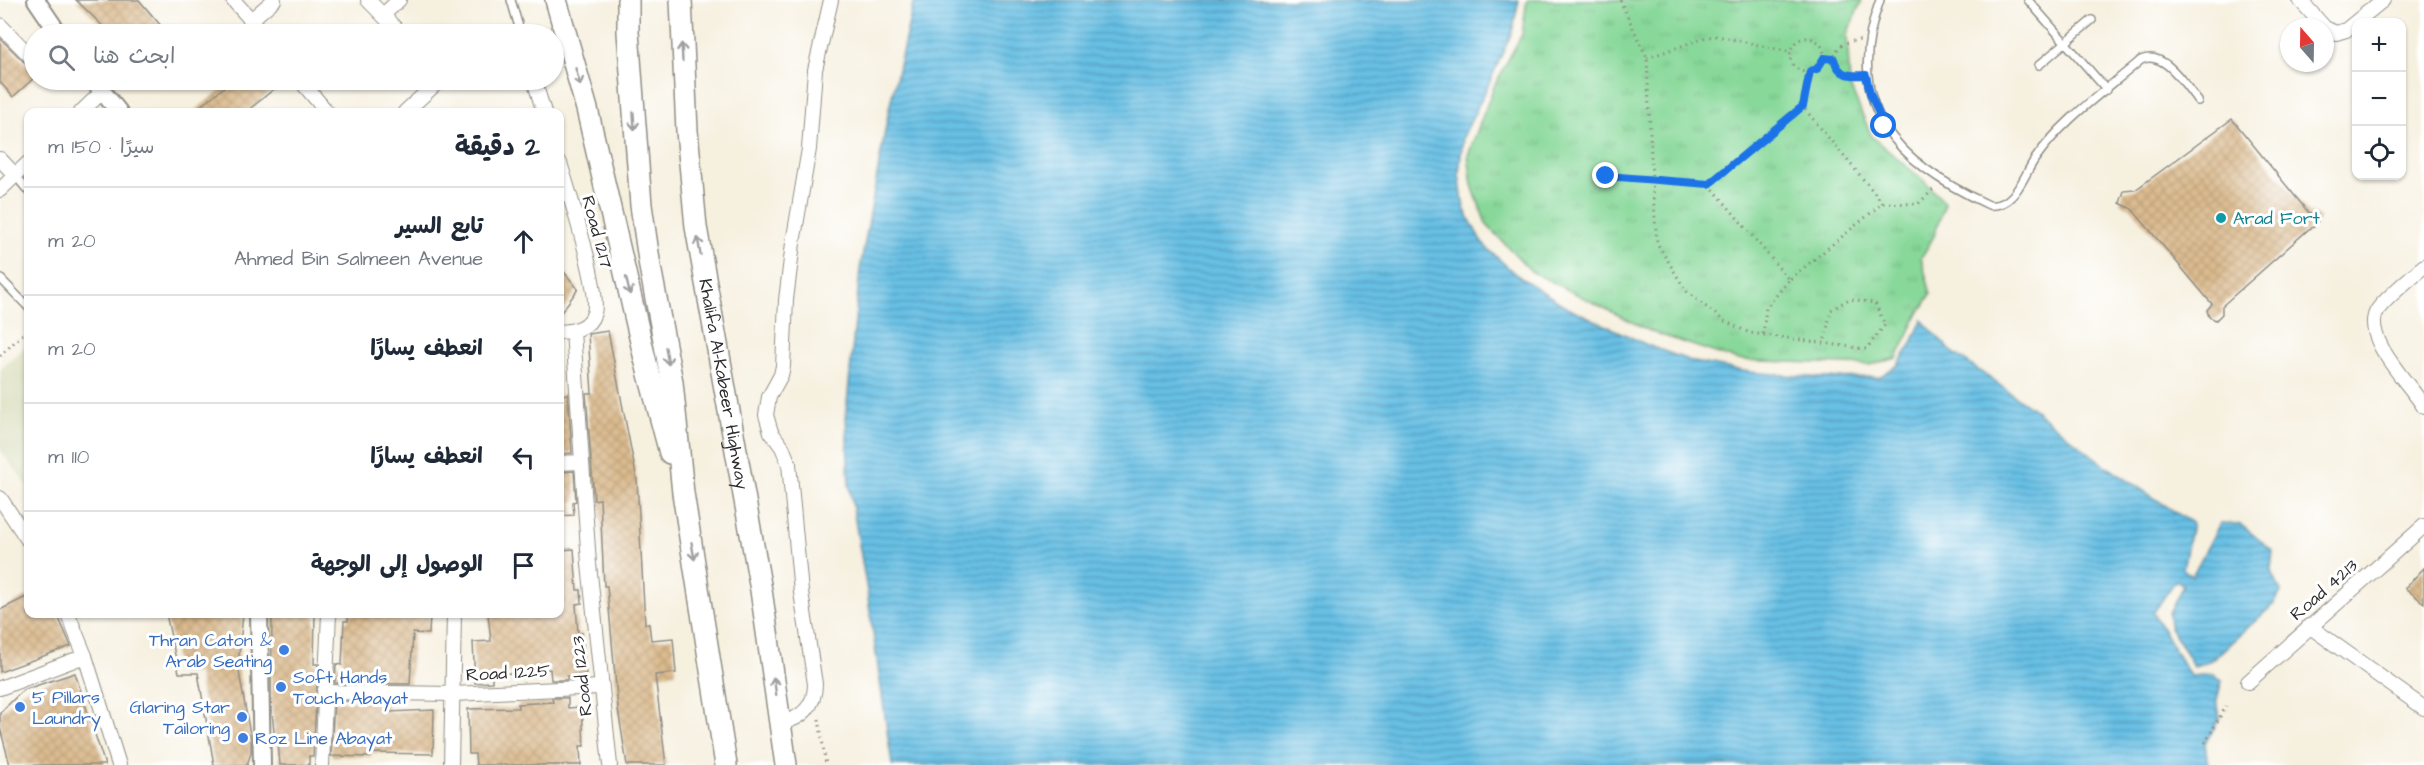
<!DOCTYPE html>
<html lang="ar">
<meta charset="utf-8">
<style>
:root{--surface:#fff;--page:#f6f6f7;--text:#1f2937;--muted:#747a83;--line:#e0e1e3}
body{margin:0;font-family:"Architects Daughter","Playpen Sans Arabic",sans-serif;background:var(--page);color:var(--text);direction:rtl}
.controls{position:absolute;right:18px;top:18px;display:grid;overflow:hidden;border-radius:12px;box-shadow:0 2px 4px #0004}
.controls button{width:54px;height:54px;display:grid;place-items:center;padding:0;border:0;border-bottom:2px solid var(--line);background:var(--surface);color:var(--text);font:30px sans-serif}
.compass{position:absolute;left:2280px;top:18px;width:54px;height:54px;border-radius:50%;background:var(--surface);box-shadow:0 2px 4px #0004;rotate:340deg}
.stop{position:absolute;width:18px;height:18px;margin:-14px;border:4px solid #1a73e8;border-radius:50%;background:#fff}
.stop.end{background:#1a73e8;border-color:#fff;box-shadow:0 2px 6px #0008}
.list{margin:0;padding:0;list-style:none}
h2{display:flex;justify-content:space-between;align-items:center;height:78px;margin:0;padding:0 24px;font-size:26px}
h2 small{font-size:20px;font-weight:400;color:var(--muted)}
.list li{display:grid;grid-template-columns:39px 1fr auto;gap:18px;align-items:center;box-sizing:border-box;height:108px;padding:0 24px;border-top:2px solid var(--line)}
.list b{display:block;font-size:22px;white-space:nowrap}
.list p{margin:0;font-size:20px;white-space:nowrap;color:var(--muted)}
.list em{font-size:20px;font-style:normal;color:var(--muted)}
.icon{flex:none;width:33px;height:33px;fill:none;stroke:currentColor;stroke-width:2;stroke-linecap:round;stroke-linejoin:round}
.map{position:relative;flex:none;width:2424px;height:765px;overflow:hidden;direction:ltr}
.search{position:absolute;background:var(--surface);box-shadow:0 2px 4px #0004;left:24px;top:24px;width:540px;height:66px;display:flex;align-items:center;gap:15px;box-sizing:border-box;padding:0 21px;border-radius:33px;color:var(--muted);font-size:22px}
.panel{position:absolute;background:var(--surface);box-shadow:0 2px 4px #0004;left:24px;top:108px;width:540px;height:510px;border-radius:12px;direction:rtl}
.map>svg:first-child{display:block}
</style>
<div class="map">
<svg width="2424" height="765" viewBox="0 0 2424 765">
<defs>
<pattern id="grass-tufts" width="24" height="20" patternUnits="userSpaceOnUse" patternTransform="scale(1.5)"><rect width="24" height="20" fill="#87d899"/><path d="M3 7l-1-3M5 7V3M7 7l1-3M15 17l-1-3M17 17v-4M19 17l1-3" fill="none" stroke="#75ba84"/></pattern>
<pattern id="water-rules" width="6" height="5" patternUnits="userSpaceOnUse" patternTransform="scale(1.5)"><rect width="6" height="5" fill="#67c0e5"/><path d="M0 2.5h6" fill="none" stroke="#559cba"/></pattern>
<pattern id="building-cross-hatch" width="8" height="8" patternUnits="userSpaceOnUse" patternTransform="scale(1.5)"><rect width="8" height="8" fill="#dbbb8f"/><path d="M0 0l8 8M0 8l8-8" fill="none" stroke="#bca17c"/></pattern>
</defs>
<rect width="100%" height="100%" fill="#fff"/>
<filter id="ink" filterUnits="userSpaceOnUse"><feTurbulence type="fractalNoise" baseFrequency=".0167" numOctaves="2"/><feDisplacementMap in="SourceGraphic" scale="12" xChannelSelector="R" yChannelSelector="G"/><feConvolveMatrix kernelMatrix="1 2 1 2 8 2 1 2 1" color-interpolation-filters="sRGB"/></filter>
<filter id="wash" filterUnits="userSpaceOnUse"><feTurbulence type="fractalNoise" baseFrequency=".008" numOctaves="4" result="noise"/><feDisplacementMap in="SourceGraphic" scale="24" xChannelSelector="R" yChannelSelector="G"/><feGaussianBlur stdDeviation="1.35" result="paint"/><feColorMatrix in="noise" values="0 0 0 0 0 0 0 0 0 0 0 0 0 0 0 0 0 1.4 0 .05"/><feComposite in="paint" operator="in"/></filter>
<g filter="url(#wash)">
<rect width="100%" height="100%" fill="#f6f0df"/>
<polygon fill="#dadebd" points="28,344 28,486 0,450 0,370"/>
<polygon fill="url(#grass-tufts)" stroke="#598262" stroke-width="1.5" points="1527,0 1862,0 1847,34 1850,86 1872,137 1924,181 1945,203 1934,236 1921,258 1931,294 1915,320 1897,358 1870,365 1737,360 1652,332 1532,272 1486,224 1472,185 1468,155 1494,86 1522,34"/>
<polygon fill="url(#water-rules)" stroke="#497688" stroke-width="1.5" points="914,0 1519,0 1512,32 1487,88 1463,137 1459,174 1464,208 1482,243 1515,274 1565,306 1647,345 1694,362 1749,372 1823,378 1879,377 1897,366 1911,345 1922,320 1950,350 2032,408 2106,466 2192,523 2183,569 2192,576 2220,523 2240,524 2273,551 2271,569 2281,592 2274,604 2213,659 2194,667 2170,627 2169,613 2183,585 2176,580 2153,613 2190,676 2213,674 2222,681 2217,699 2220,718 2205,743 2208,765 892,765 867,591 849,485 846,414 860,269 889,109"/>
<g id="blocks">
<g fill="url(#building-cross-hatch)">
<polygon points="76,0 139,0 168,34 111,34"/>
<polygon points="0,38 28,66 34,69 34,78 13,97 0,82"/>
<polygon points="233,80 266,80 274,89 246,112 193,112"/>
<polygon points="2232,119 2308,212 2320,217 2314,227 2309,229 2222,306 2222,314 2216,320 2209,317 2207,310 2212,304 2132,209 2120,203 2124,191 2135,190"/>
<polygon points="560,267 578,289 560,314"/>
<polygon points="608,331 637,480 645,624 649,624 651,640 673,638 676,673 655,675 666,765 627,765 618,709 607,586 604,586 600,499 594,500 586,393 592,393 588,334"/>
<polygon points="568,394 572,453 560,454 560,395"/>
<polygon points="574,471 576,501 573,502 574,515 560,516 560,472"/>
<polygon points="574,549 577,590 581,590 582,603 576,604 578,634 582,633 586,674 567,676 567,680 551,680 550,669 492,675 492,682 475,683 473,642 491,641 488,614 560,614 560,550"/>
<polygon points="2424,568 2424,603 2405,588"/>
<polygon points="28,596 28,614 57,614 71,646 0,672 0,610"/>
<polygon points="166,614 243,614 238,666 251,740 251,753 247,765 214,765 198,673 179,673"/>
<polygon points="272,614 315,614 314,664 318,664 313,756 309,756 309,765 280,765 278,742 275,742 271,702"/>
<polygon points="348,614 425,614 425,616 430,616 429,634 413,633 410,684 335,683 336,664 342,665 344,621 348,621"/>
<polygon points="75,673 105,765 10,765 0,728 0,713 23,690"/>
<polygon points="552,698 568,698 568,708 582,707 584,746 580,746 581,765 476,765 475,754 469,754 468,709 518,708 518,704 553,702"/>
<polygon points="334,701 387,702 388,712 434,710 433,754 371,753 371,757 331,756"/>
</g>
</g>
</g>
<g filter="url(#ink)">
<use href="#blocks" fill-opacity="0" stroke="#908e85" stroke-width="1.5"/>
<g fill="none" stroke-linecap="round" stroke-linejoin="round">
<defs>
<g id="service">
<polyline points="511,0 521,34"/>
<path d="M1880 0C1841 106 1896 163 1989 205 2015 208 2023 176 2035 159 2062 120 2105 91 2141 60 2164 49 2185 85 2198 101"/>
<polyline points="2028,0 2107,90"/>
<polyline points="2039,65 2092,20"/>
<polyline points="15,175 28,191"/>
<polyline points="560,195 570,202"/>
<polyline points="0,278 28,307"/>
</g>
<g id="minor">
<polyline points="233,0 264,34"/>
<polyline points="368,0 401,34"/>
<polyline points="2300,0 2324,27"/>
<polyline points="383,15 399,0"/>
<polyline points="252,19 274,0"/>
<polyline points="0,25 34,60"/>
<polyline points="2325,28 2336,33 2346,30 2383,0"/>
<polyline points="54,80 57,82"/>
<polyline points="300,80 327,112"/>
<polyline points="534,80 544,112"/>
<polyline points="81,112 102,92"/>
<polyline points="405,112 440,80"/>
<polyline points="0,159 15,175"/>
<path d="M560 163C568 190 601 291 594 313 589 329 573 331 560 332"/>
<polyline points="0,190 28,163"/>
<path d="M2424 266C2414 275 2382 301 2377 311 2361 338 2412 386 2424 407"/>
<polyline points="573,331 589,564 610,765"/>
<polyline points="560,463 581,462"/>
<polyline points="0,498 28,540"/>
<polyline points="68,614 85,656 119,765"/>
<polyline points="2309,626 2424,708"/>
<polyline points="2248,682 2424,526"/>
<polyline points="0,688 85,656"/>
<polyline points="324,692 453,694 600,687"/>
<path d="M780 723C802 719 815 706 815 684L801 592 789 464 782 447 771 432 766 415 769 397 781 375 783 366 786 300 793 243 809 149 815 70 831 0"/>
<polyline points="322,765 329,614"/>
<polyline points="451,765 454,614"/>
</g>
<g id="tertiary">
<polyline points="36,0 59,34"/>
<polyline points="93,80 119,112"/>
<polyline points="259,614 262,765"/>
</g>
<g id="primary">
<polyline points="556,0 587,109 645,359 670,453"/>
<polyline points="628,0 628,32 641,205 650,267 672,382 683,493 726,765"/>
<path id="s1" d="M681 0 687 131 696 227 761 590 786 765"/>
</g>
</defs>
<use href="#service" stroke="#908e85" stroke-width="10"/>
<use href="#minor" stroke="#908e85" stroke-width="16"/>
<use href="#tertiary" stroke="#908e85" stroke-width="20"/>
<use href="#primary" stroke="#908e85" stroke-width="24"/>
<g stroke="#908e85" stroke-width="3" stroke-dasharray="1.5 4.5" stroke-linecap="butt">
<polyline points="1620,0 1647,58 1652,180 1657,243 1686,291 1724,321 1750,333 1866,349 1885,325 1875,303 1849,299 1831,310 1824,343"/>
<circle cx="1807" cy="55" r="17"/>
<polyline points="1647,58 1707,37 1718,36 1790,52"/>
<path d="M1858 76C1845 77 1837 72 1834 59 1837 44 1846 42 1860 40"/>
<polyline points="1803,107 1811,71"/>
<polyline points="1606,176 1709,184 1803,107 1883,203 1789,280 1709,184"/>
<polyline points="1883,203 1918,204 1935,188"/>
<polyline points="1763,334 1766,308 1789,280"/>
<polyline points="0,356 28,329"/>
<polyline points="819,719 826,765"/>
<polyline points="2205,743 2226,706"/>
</g>
<use href="#service" stroke="#fff" stroke-width="7"/>
<use href="#minor" stroke="#fff" stroke-width="14"/>
<use href="#tertiary" stroke="#fff" stroke-width="16"/>
<use href="#primary" stroke="#fff" stroke-width="21"/>
</g>
<defs><path id="oneway-shaft" d="M-6 0H5M1.5-3L5.5 0L1.5 3" fill="none" stroke-width="1.6" stroke-linecap="round" stroke-linejoin="round" transform="scale(1.5)"/></defs>
<g stroke="#a0a0a0">
<use href="#oneway-shaft" transform="translate(682 52) rotate(-93)"/>
<use href="#oneway-shaft" transform="translate(578 77) rotate(74)"/>
<use href="#oneway-shaft" transform="translate(634 121) rotate(86)"/>
<use href="#oneway-shaft" transform="translate(699 246) rotate(-100)"/>
<use href="#oneway-shaft" transform="translate(628 286) rotate(77)"/>
<use href="#oneway-shaft" transform="translate(667 356) rotate(80)"/>
<use href="#oneway-shaft" transform="translate(693 551) rotate(80)"/>
<use href="#oneway-shaft" transform="translate(775 686) rotate(-98)"/>
</g>
</g>
<g fill="none" stroke-linecap="round" stroke-linejoin="round" filter="url(#ink)">
<path stroke="#1a73e8" stroke-width="8" d="M1606 176 1709 184 1803 106 1810 71 1817 69 1824 58 1834 59C1839 77 1851 76 1866 75L1870 93 1884 126"/>
</g>
<circle fill="#0f9aa8" stroke="#fff" stroke-width="2" cx="2221" cy="218" r="6"/>
<g fill="#3f7fe0" stroke="#fff" stroke-width="2">
<circle cx="284" cy="650" r="6"/>
<circle cx="281" cy="687" r="6"/>
<circle cx="20" cy="707" r="6"/>
<circle cx="242" cy="717" r="6"/>
<circle cx="243" cy="738" r="6"/>
</g>
<g text-anchor="middle" dominant-baseline="central" stroke-width="6" stroke-linejoin="round" paint-order="stroke">
<g font-size="18" fill="#0d838f" stroke="#fff" text-anchor="start">
<text x="2233" y="218">Arad Fort</text>
</g>
<g font-size="18" fill="#2b2b2b" stroke="#fff">
<text transform="translate(597 232) rotate(75)">Road 1217</text>
<text stroke="none"><textPath href="#s1" startOffset="387">Khalifa Al-Kabeer Highway</textPath></text>
<text transform="translate(2324 590) rotate(-41)">Road 4213</text>
<text transform="translate(508 673) rotate(-3)">Road 1225</text>
<text transform="translate(582 676) rotate(-96)">Road 1223</text>
</g>
<g font-size="18" fill="#366cbe" stroke="#fff" text-anchor="start">
<text x="272" y="640" text-anchor="end">Thran Caton &amp;<tspan x="272" dy="21">Arab Seating</tspan></text>
<text x="293" y="677">Soft Hands<tspan x="293" dy="21">Touch Abayat</tspan></text>
<text x="32" y="697">5 Pillars<tspan x="32" dy="21">Laundry</tspan></text>
<text x="230" y="707" text-anchor="end">Glaring Star<tspan x="230" dy="21">Tailoring</tspan></text>
<text x="255" y="738">Roz Line Abayat</text>
</g>
</g>
</svg>
<div class="controls">
<button>+</button>
<button>−</button>
<button><svg class="icon" aria-label="locate" viewBox="0 0 24 24"><circle cx="12" cy="12" r="6"/><path d="M12 2v4M12 18v4M2 12h4M18 12h4"/></svg></button>
</div>
<svg class="compass" viewBox="-18 -18 36 36"><path d="M0-13l5 13h-10z" fill="#e53935"/><path d="M0 13l5-13h-10z" fill="#747a83"/></svg>
<div class="stop" style="left:1884px;top:126px"></div>
<div class="stop end" style="left:1606px;top:176px"></div>
<div class="search"><svg class="icon" aria-label="search" viewBox="0 0 24 24"><circle cx="10" cy="10" r="6"/><path d="M15 15l6 6"/></svg>ابحث هنا</div>
<section class="panel">
<h2>2 دقيقة<small>سيرًا · 150 m</small></h2>
<ul class="list">
<li><svg class="icon" aria-label="ahead" viewBox="0 0 24 24"><path d="M12 20V5M6 11l6-6 6 6"/></svg><div><b>تابع السير</b><p>Ahmed Bin Salmeen Avenue</p></div><em>20 m</em></li>
<li><svg class="icon" aria-label="left" viewBox="0 0 24 24"><path d="M17 20v-9H6M10 6l-5 5 5 5"/></svg><div><b>انعطف يسارًا</b></div><em>20 m</em></li>
<li><svg class="icon" aria-label="left" viewBox="0 0 24 24"><path d="M17 20v-9H6M10 6l-5 5 5 5"/></svg><div><b>انعطف يسارًا</b></div><em>110 m</em></li>
<li><svg class="icon" aria-label="arrive" viewBox="0 0 24 24"><path d="M6 21V4h12l-3 4 3 4H6"/></svg><div><b>الوصول إلى الوجهة</b></div></li>
</ul>
</section>
</div>
